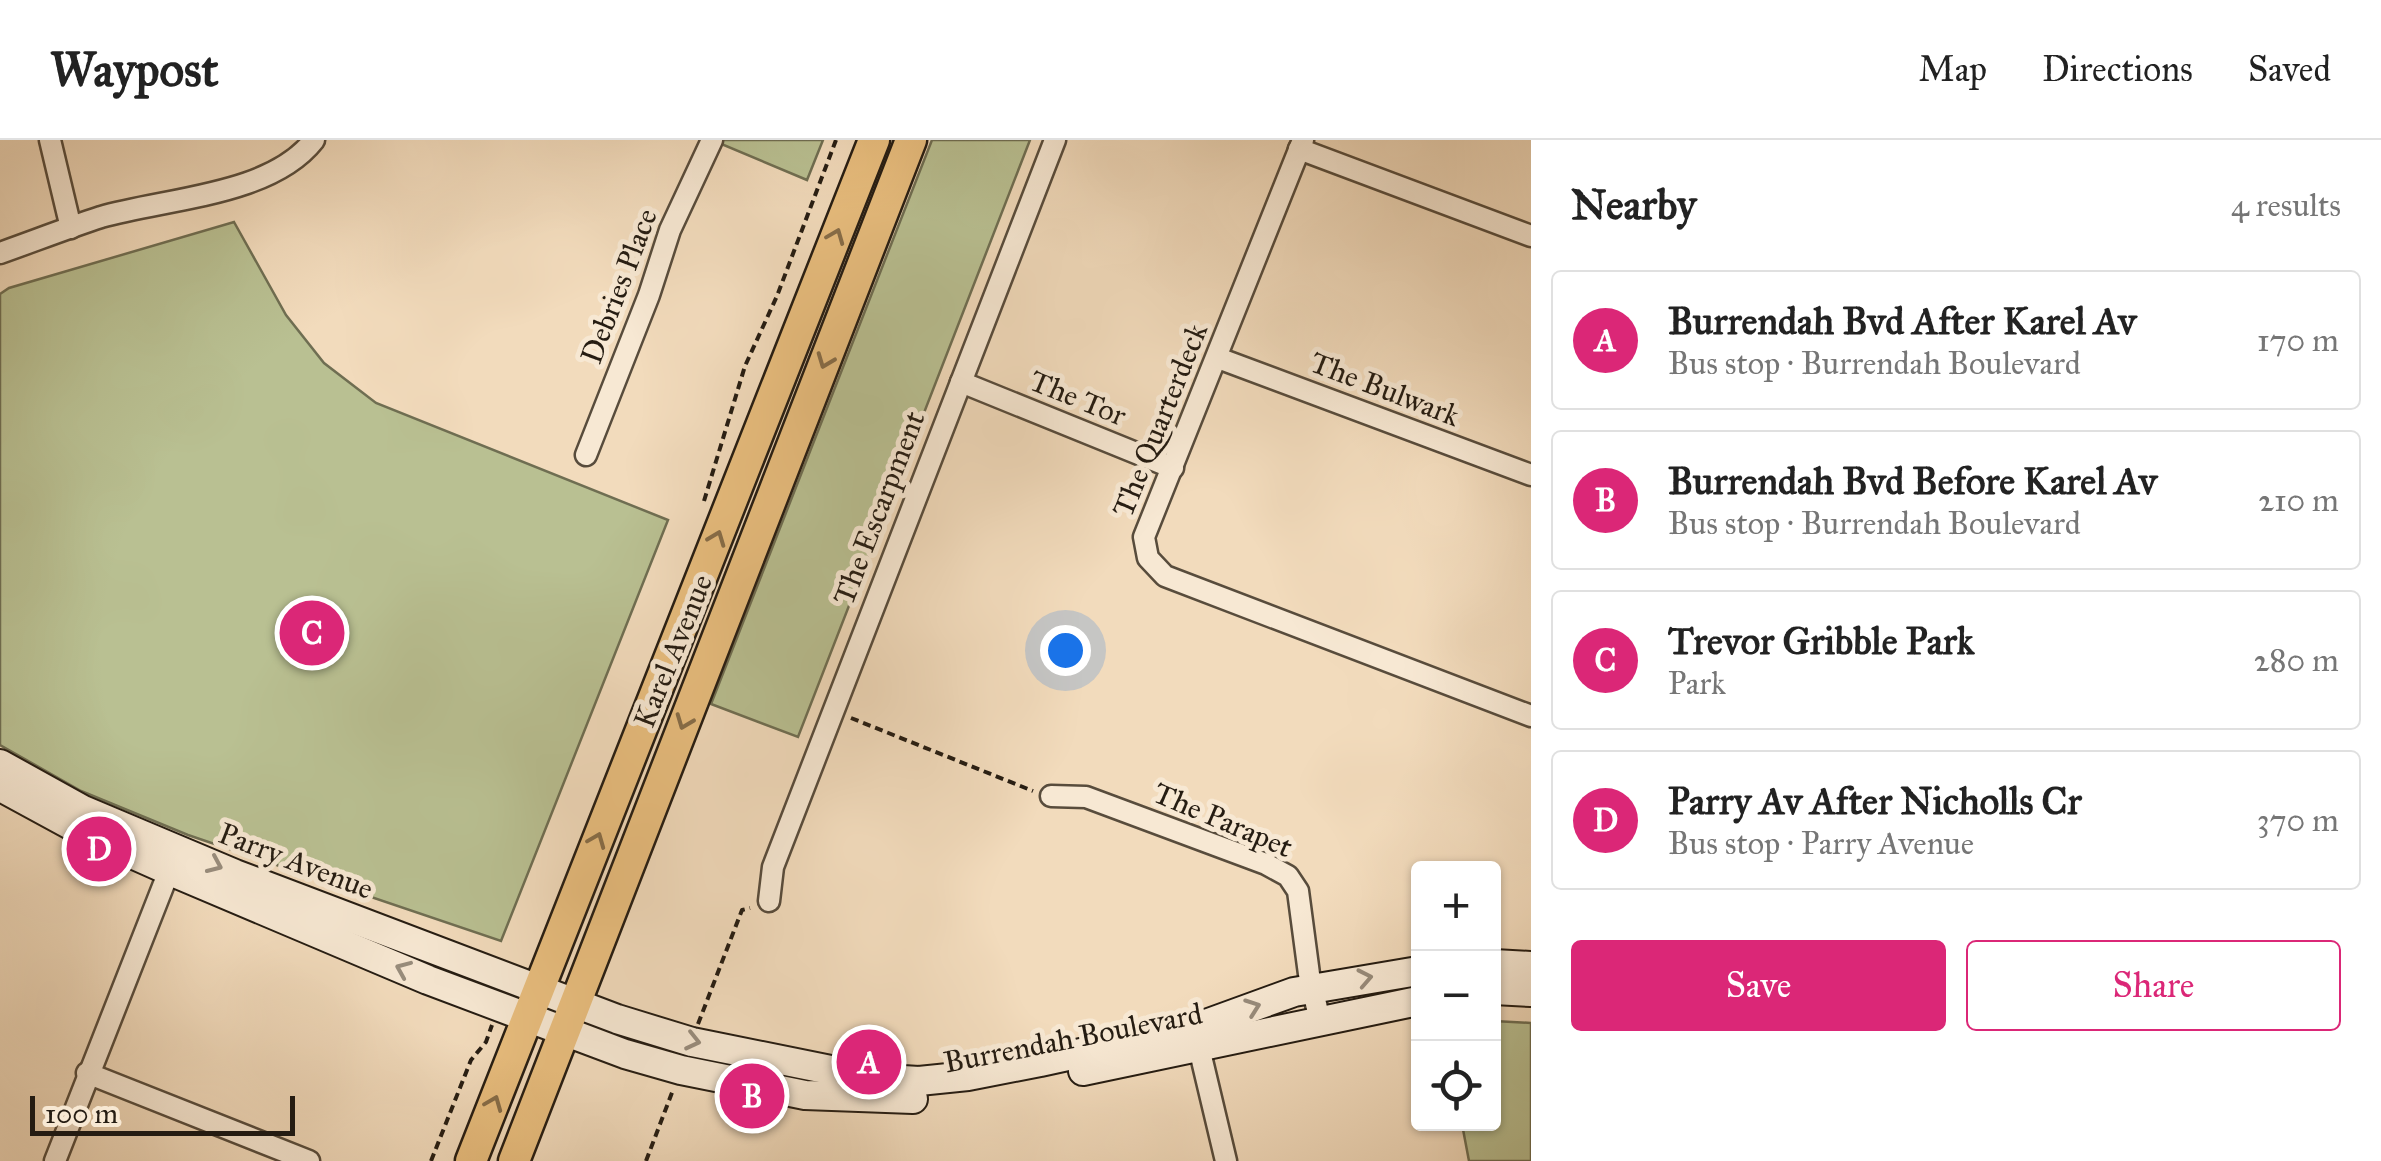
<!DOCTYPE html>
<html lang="en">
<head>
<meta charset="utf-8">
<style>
  body { margin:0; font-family:"IM FELL Great Primer",serif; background:#f6f6f6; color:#222 }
  .controls { position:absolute; right:30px; bottom:30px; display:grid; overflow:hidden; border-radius:10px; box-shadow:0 2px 8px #0004 }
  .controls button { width:90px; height:90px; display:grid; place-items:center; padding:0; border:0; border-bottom:2px solid #e0e0e0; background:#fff; color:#222; font:50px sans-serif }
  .scale { position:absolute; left:30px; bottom:25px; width:265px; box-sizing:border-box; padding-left:10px; border:5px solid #251c12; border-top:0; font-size:28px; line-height:35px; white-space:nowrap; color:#251c12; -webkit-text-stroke:8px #f7e8d3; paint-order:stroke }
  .you { position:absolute; left:1065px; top:510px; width:35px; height:35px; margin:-25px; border:8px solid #fff; border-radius:50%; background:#1a73e8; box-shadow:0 0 0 15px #1a73e833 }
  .badge { display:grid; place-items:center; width:65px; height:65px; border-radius:50%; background:#db2777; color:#fff; font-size:32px; font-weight:700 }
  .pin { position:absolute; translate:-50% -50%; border:5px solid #fff; box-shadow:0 2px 10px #0006 }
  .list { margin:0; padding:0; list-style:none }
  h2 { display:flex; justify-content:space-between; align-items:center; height:130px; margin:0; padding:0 40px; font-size:42px }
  h2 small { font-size:32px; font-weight:400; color:#767676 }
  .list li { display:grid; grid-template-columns:65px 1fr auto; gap:30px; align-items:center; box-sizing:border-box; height:140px; margin:0 20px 20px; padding:0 20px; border:2px solid #e0e0e0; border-radius:10px }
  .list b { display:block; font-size:38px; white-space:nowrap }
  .list p { margin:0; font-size:32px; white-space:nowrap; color:#767676 }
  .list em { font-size:32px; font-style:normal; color:#767676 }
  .actions { display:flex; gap:20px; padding:30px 40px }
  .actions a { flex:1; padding:22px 0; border:2px solid #db2777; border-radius:10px; text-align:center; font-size:35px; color:#db2777 }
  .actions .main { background:#db2777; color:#fff }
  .icon { flex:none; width:55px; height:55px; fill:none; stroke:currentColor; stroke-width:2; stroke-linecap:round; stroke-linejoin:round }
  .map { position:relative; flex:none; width:1531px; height:1021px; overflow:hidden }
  header { display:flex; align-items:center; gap:60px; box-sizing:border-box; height:140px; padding:0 50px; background:#fff; border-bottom:2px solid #e0e0e0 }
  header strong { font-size:48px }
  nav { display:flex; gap:55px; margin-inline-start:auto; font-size:35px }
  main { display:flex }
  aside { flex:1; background:#fff }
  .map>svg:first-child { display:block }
  .green { fill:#b9c092; stroke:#6f6e52; stroke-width:2.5 }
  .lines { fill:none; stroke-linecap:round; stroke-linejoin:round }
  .minor-casing { stroke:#584c3c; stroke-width:25 }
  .secondary-casing { stroke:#251c12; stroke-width:32 }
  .primary-casing { stroke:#251c12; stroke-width:35 }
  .path { stroke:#251c12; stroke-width:4; stroke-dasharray:8 5; stroke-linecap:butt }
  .minor { stroke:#f7e8d3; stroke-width:20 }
  .secondary { stroke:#f7e8d3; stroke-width:28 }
  .primary { stroke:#e9be7e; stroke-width:30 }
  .oneway { stroke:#876d48 }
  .oneway2 { stroke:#988c7c }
  .labels { text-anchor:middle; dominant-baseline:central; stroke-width:10; stroke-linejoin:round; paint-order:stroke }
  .street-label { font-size:30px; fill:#251c12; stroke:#f7e8d3 }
</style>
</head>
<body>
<header>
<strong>Waypost</strong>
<nav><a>Map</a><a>Directions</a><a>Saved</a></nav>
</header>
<main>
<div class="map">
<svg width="1531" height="1021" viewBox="0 0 1531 1021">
  <rect width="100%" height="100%" fill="#f2dbbc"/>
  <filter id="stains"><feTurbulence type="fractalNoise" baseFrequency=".002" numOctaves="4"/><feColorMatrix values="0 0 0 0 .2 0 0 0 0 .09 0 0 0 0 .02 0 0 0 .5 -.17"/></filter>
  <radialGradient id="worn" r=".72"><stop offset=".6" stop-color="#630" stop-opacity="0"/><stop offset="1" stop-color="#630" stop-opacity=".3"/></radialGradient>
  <g class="green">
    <polygon points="712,0 823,0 807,40"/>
    <polygon points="932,0 1030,0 798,597 711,564"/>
    <polygon points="234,82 286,175 324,223 376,263 668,380 501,801 188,695 81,651 0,605 0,154 9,148"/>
    <polygon points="1494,881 1531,883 1531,1021 1469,1021 1462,984 1494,984"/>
  </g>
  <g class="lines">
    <defs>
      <g id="minor">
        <polyline points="50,0 71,88"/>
        <polyline points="1303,0 1144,397 1148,418 1165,436 1531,576"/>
        <polyline points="1299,9 1531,96"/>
        <path d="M0,113C34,101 67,88 101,77C166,58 270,56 314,0"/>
        <polyline points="1218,218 1531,335"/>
        <polyline points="961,242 1173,328"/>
        <polyline points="586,315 649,155 670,90 712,0"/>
        <polyline points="1051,656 1086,657 1266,724 1288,736 1298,751 1309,834 1320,881"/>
        <polyline points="769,761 773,727 1055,0"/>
        <polyline points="1196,895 1226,1021"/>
        <polyline points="87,933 309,1021"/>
        <polyline points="55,1021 173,721"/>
      </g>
      <g id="secondary">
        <polyline points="0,624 83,670 235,734 617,879 692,902 870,938 919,941 968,936 1040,922 1195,888 1294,852 1418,831"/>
        <polyline points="1,647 89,695 170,731 428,840 625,914 681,930 805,955 913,959"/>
        <polyline points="1494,824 1531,826"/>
        <polyline points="1494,850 1531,852"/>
        <polyline points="1083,931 1418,861"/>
      </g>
      <g id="primary">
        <polyline points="471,1021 874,0"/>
        <polyline points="514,1021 911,0"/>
      </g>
    </defs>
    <use href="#minor" class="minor-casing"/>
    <use href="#secondary" class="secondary-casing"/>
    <use href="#primary" class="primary-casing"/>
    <g class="path">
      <polyline points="704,361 745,226 777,156 836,0"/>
      <polyline points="851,578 1033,651"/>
      <polyline points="698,884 742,770 750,768"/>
      <polyline points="431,1021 471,920 486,902 492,885"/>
      <polyline points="646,1021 673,950"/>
    </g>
    <use href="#minor" class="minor"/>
    <use href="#secondary" class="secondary"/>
    <use href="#primary" class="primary"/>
  </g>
  <defs><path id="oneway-chevron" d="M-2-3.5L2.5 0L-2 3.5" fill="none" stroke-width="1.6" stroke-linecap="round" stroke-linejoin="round" transform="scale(2.5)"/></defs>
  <g class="oneway">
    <use href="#oneway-chevron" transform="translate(836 96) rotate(-68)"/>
    <use href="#oneway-chevron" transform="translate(825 221) rotate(111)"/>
    <use href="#oneway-chevron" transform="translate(717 398) rotate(-69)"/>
    <use href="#oneway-chevron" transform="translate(684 582) rotate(111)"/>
    <use href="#oneway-chevron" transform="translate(597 700) rotate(-68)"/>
    <use href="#oneway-chevron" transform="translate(494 963) rotate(-68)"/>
  </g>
  <g class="oneway2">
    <use href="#oneway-chevron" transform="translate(215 725) rotate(24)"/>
    <use href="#oneway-chevron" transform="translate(403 829) rotate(-157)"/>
    <use href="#oneway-chevron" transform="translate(1365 838) rotate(-11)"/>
    <use href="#oneway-chevron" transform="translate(1253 867) rotate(-20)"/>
    <use href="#oneway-chevron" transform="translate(693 901) rotate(13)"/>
  </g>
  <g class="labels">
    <g class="street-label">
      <text transform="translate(619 146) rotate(-69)">Debries Place</text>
      <text transform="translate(1385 249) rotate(21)">The Bulwark</text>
      <text transform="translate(1078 258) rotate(22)">The Tor</text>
      <text transform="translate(1160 280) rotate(-68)">The Quarterdeck</text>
      <text transform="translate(879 368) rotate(-69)">The Escarpment</text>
      <text transform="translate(673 511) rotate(-68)">Karel Avenue</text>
      <text transform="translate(1223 680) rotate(23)">The Parapet</text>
      <text transform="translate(296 721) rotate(21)">Parry Avenue</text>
      <text transform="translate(1073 898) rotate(-11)">Burrendah Boulevard</text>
    </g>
  </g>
  <rect width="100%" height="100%" filter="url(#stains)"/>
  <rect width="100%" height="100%" fill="url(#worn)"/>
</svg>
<div class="controls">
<button>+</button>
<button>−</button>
<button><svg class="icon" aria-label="locate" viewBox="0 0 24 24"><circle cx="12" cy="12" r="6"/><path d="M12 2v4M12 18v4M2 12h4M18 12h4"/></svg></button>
</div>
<div class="scale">100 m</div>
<div class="you"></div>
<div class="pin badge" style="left:869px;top:922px">A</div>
<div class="pin badge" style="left:752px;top:956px">B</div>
<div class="pin badge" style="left:312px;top:493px">C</div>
<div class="pin badge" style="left:99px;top:709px">D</div>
</div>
<aside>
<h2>Nearby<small>4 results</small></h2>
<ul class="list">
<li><span class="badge">A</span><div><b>Burrendah Bvd After Karel Av</b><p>Bus stop · Burrendah Boulevard</p></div><em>170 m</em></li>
<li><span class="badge">B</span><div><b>Burrendah Bvd Before Karel Av</b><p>Bus stop · Burrendah Boulevard</p></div><em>210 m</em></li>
<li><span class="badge">C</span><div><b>Trevor Gribble Park</b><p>Park</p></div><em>280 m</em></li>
<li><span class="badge">D</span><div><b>Parry Av After Nicholls Cr</b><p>Bus stop · Parry Avenue</p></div><em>370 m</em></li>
</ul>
<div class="actions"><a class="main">Save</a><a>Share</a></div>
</aside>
</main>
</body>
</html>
